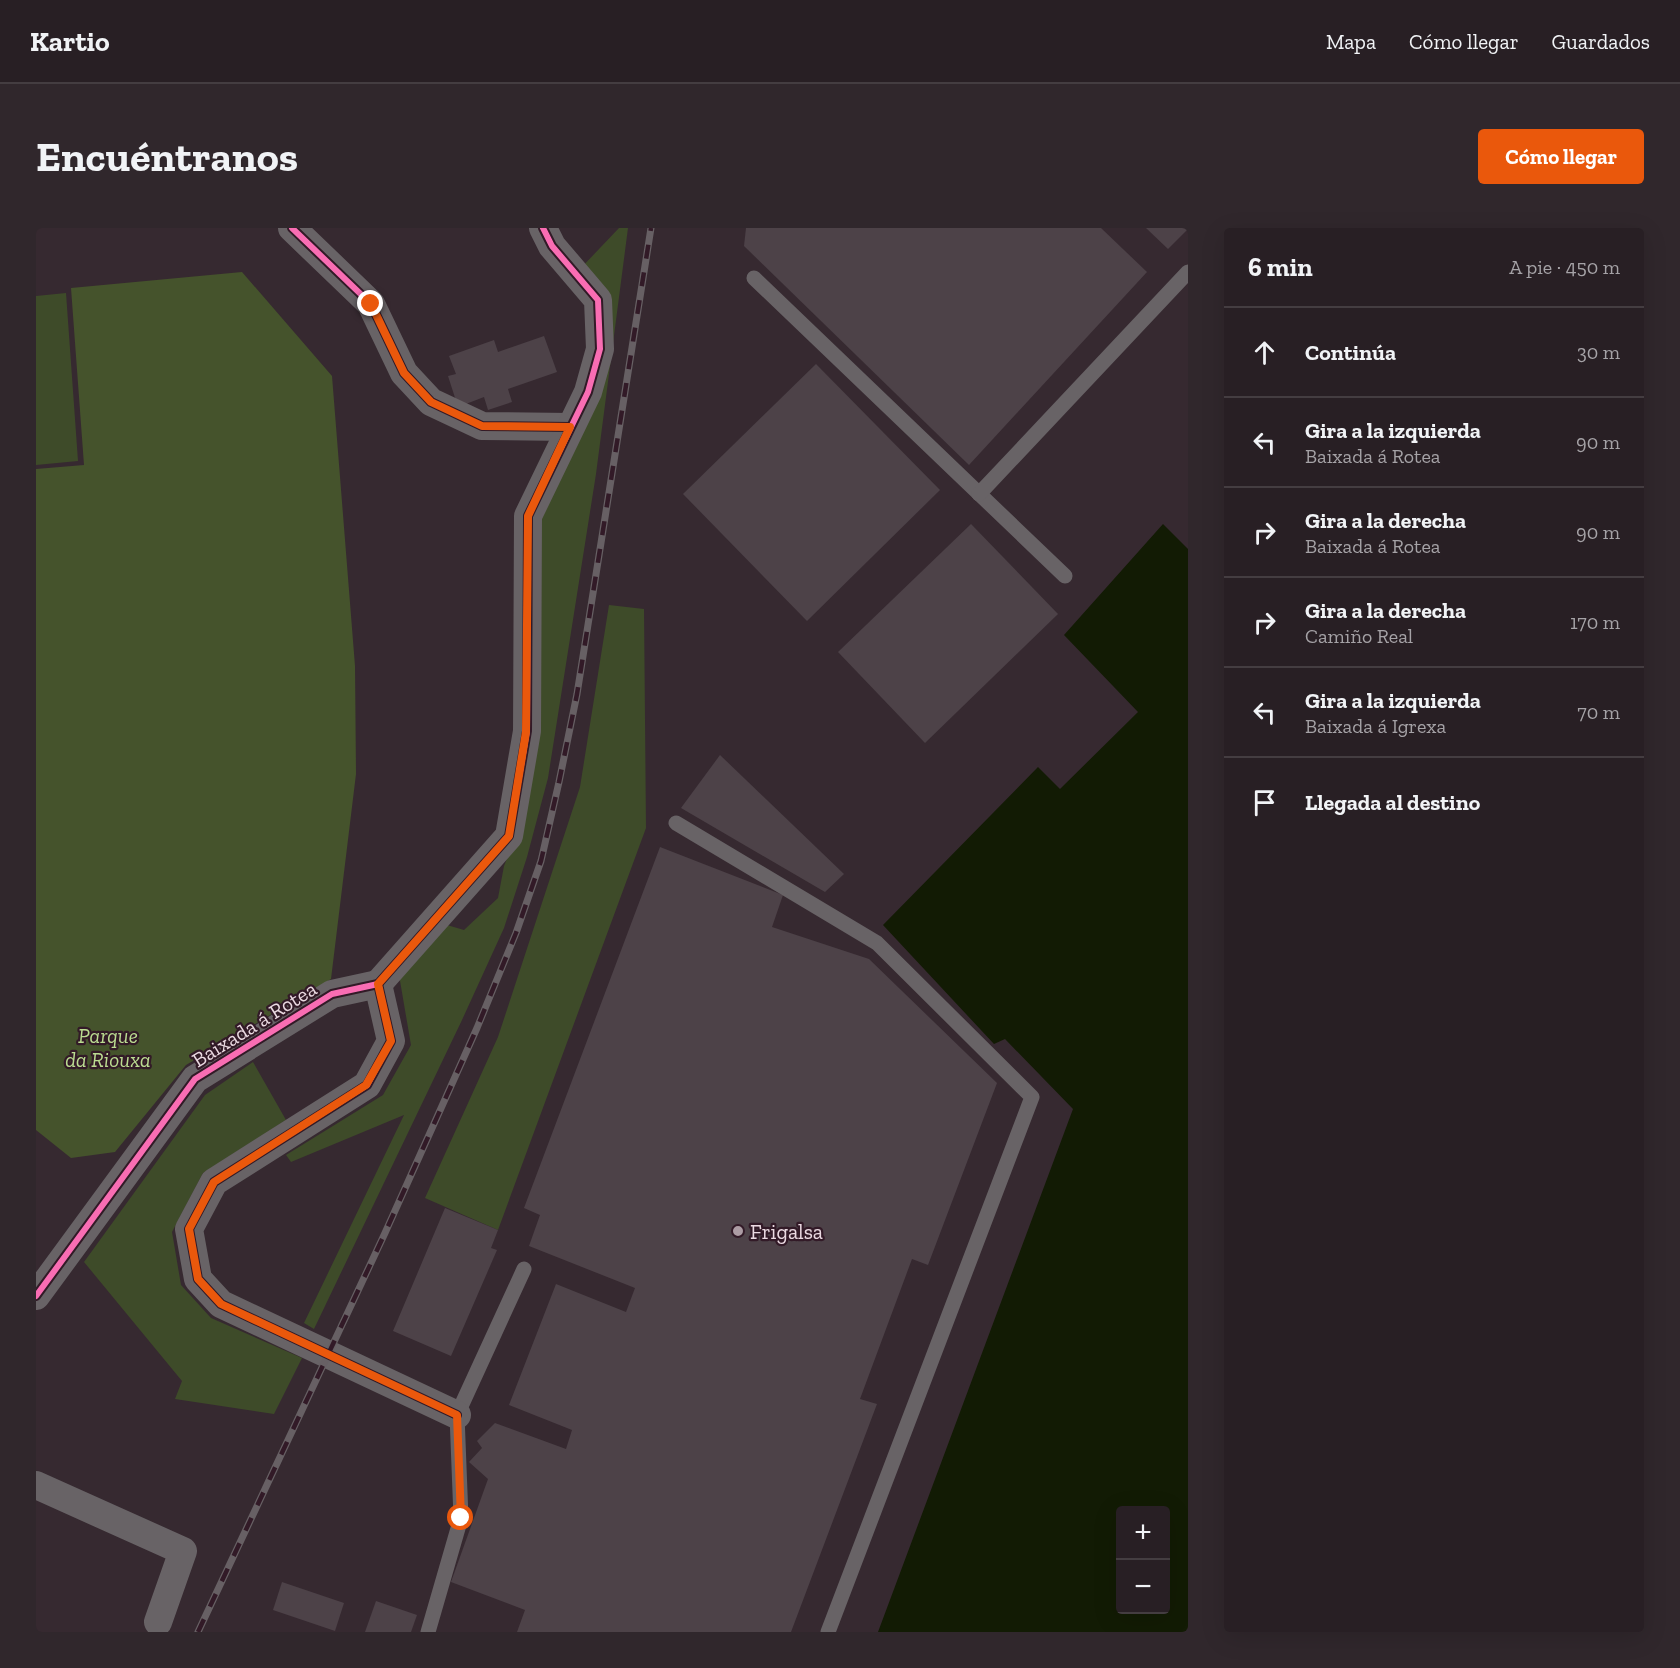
<!DOCTYPE html>
<html lang="es">
<head>
<meta charset="utf-8">
<style>
  body { margin:0; font-family:"Zilla Slab",serif; background:#30272c; color:#f1f3f6 }
  .controls { position:absolute; right:18px; bottom:18px; display:grid; overflow:hidden; border-radius:6px; box-shadow:0 6px 24px #0002 }
  .controls button { width:54px; height:54px; display:grid; place-items:center; padding:0; border:0; border-bottom:2px solid #443d41; background:#281f24; color:#f1f3f6; font:30px sans-serif }
  .stop { position:absolute; width:18px; height:18px; margin:-14px; border:4px solid #ea580c; border-radius:50%; background:#fff }
  .stop.end { background:#ea580c; border-color:#fff; box-shadow:0 2px 6px #0008 }
  .list { margin:0; padding:0; list-style:none }
  h2 { display:flex; justify-content:space-between; align-items:center; height:78px; margin:0; padding:0 24px; font-size:26px }
  h2 small { font-size:20px; font-weight:400; color:#a5a2a6 }
  .list li { display:grid; grid-template-columns:39px 1fr auto; gap:18px; align-items:center; box-sizing:border-box; height:90px; padding:0 24px; border-top:2px solid #443d41 }
  .list b { display:block; font-size:22px; white-space:nowrap }
  .list p { margin:0; font-size:20px; white-space:nowrap; color:#a5a2a6 }
  .list em { font-size:20px; font-style:normal; color:#a5a2a6 }
  .icon { flex:none; width:33px; height:33px; fill:none; stroke:currentColor; stroke-width:2; stroke-linecap:round; stroke-linejoin:round }
  .map { position:relative; flex:none; width:1152px; height:1404px; overflow:hidden; border-radius:6px }
  header { display:flex; align-items:center; gap:36px; box-sizing:border-box; height:84px; padding:0 30px; background:#281f24; border-bottom:2px solid #443d41 }
  header strong { font-size:28px }
  nav { display:flex; gap:33px; margin-inline-start:auto; font-size:21px }
  .intro { display:flex; align-items:center; justify-content:space-between; box-sizing:border-box; height:144px; padding:0 36px }
  h1 { margin:0; font-size:42px }
  .button { padding:15px 27px; border-radius:6px; background:#ea580c; color:#fff; font-size:21px; font-weight:700 }
  main { display:flex; gap:36px; padding:0 36px }
  aside { flex:1; background:#281f24; border-radius:6px; box-shadow:0 6px 24px #0002 }
  .map>svg:first-child { display:block }
  .green { fill:#3e4b29 }
  .forest { fill:#45532c }
  .water { fill:#121b04; fill-rule:evenodd }
  .building { fill:#4d4248 }
  .lines { fill:none; stroke-linecap:round; stroke-linejoin:round }
  .service { stroke:#686366; stroke-width:15 }
  .minor { stroke:#686366; stroke-width:28 }
  .rail-casing { stroke:#676064; stroke-width:7 }
  .rail { stroke:#321a27; stroke-width:4.5; stroke-dasharray:14; stroke-linecap:butt }
  .cycleway-casing { stroke:#321a27; stroke-width:10 }
  .cycleway { stroke:#f96db3; stroke-width:6 }
  .route { stroke:#ea580c; stroke-width:8 }
  .poi-dot { fill:#ac9ca4; stroke:#321a27; stroke-width:2 }
  .labels { text-anchor:middle; dominant-baseline:central; stroke-width:4.5; stroke-linejoin:round; paint-order:stroke }
  .street-label { font-size:21px; fill:#ebdae2; stroke:#321a27 }
  .park-label { font-size:21px; font-style:italic; fill:#bbdc91; stroke:#321a27 }
  .poi-label { font-size:21px; fill:#ebdae2; stroke:#321a27; text-anchor:start }
</style>
</head>
<body>
<header>
<strong>Kartio</strong>
<nav><a>Mapa</a><a>Cómo llegar</a><a>Guardados</a></nav>
</header>
<div class="intro"><h1>Encuéntranos</h1><a class="button">Cómo llegar</a></div>
<main>
<div class="map">
<svg width="1152" height="1404" viewBox="0 0 1152 1404">
  <rect width="100%" height="100%" fill="#362930"/>
  <g class="green">
    <polygon points="583,0 592,0 560,246 512,550 491,629 468,700 426,792 278,1101 268,1095 368,887 255,934 250,927 347,867 375,817 363,747 404,695 428,702 462,670 468,638 478,613 501,289 570,124 544,41"/>
    <polygon points="30,65 42,233 0,237 0,68"/>
    <polygon points="573,377 608,381 610,600 462,1002 389,970 462,809 544,559"/>
    <polygon points="217,834 250,892 167,945 136,1004 145,1057 175,1090 266,1130 238,1186 139,1171 146,1153 48,1034 169,867"/>
  </g>
  <polygon class="forest" points="206,44 296,148 319,438 320,546 295,751 150,837 79,924 35,930 0,902 0,241 48,237 35,60"/>
  <path class="water" d="M1127,296L1152,321V1404H842L1037,881L969,811L958,816L847,697L1002,539L1024,561L1102,484L1028,407ZM1084,1282H1130V1382H1084Z"/>
  <g class="building">
    <polygon points="710,0 1065,0 1111,44 933,237 708,18"/>
    <polygon points="1110,0 1152,0 1152,1 1132,21"/>
    <polygon points="508,108 521,144 472,161 476,174 452,182 448,169 422,179 412,148 420,146 413,128 458,112 462,124"/>
    <polygon points="780,136 904,262 771,393 647,266"/>
    <polygon points="935,296 1022,386 889,515 802,424"/>
    <polygon points="684,527 808,646 789,664 645,580"/>
    <polygon points="624,619 747,667 736,699 833,731 961,855 892,1037 876,1031 824,1171 841,1176 755,1404 481,1404 489,1382 415,1354 452,1251 433,1234 446,1220 441,1213 459,1195 530,1221 536,1202 473,1177 520,1056 590,1084 599,1060 493,1018 504,987 488,980"/>
    <polygon points="409,980 462,1002 455,1020 461,1022 415,1128 357,1103"/>
    <polygon points="246,1354 308,1375 299,1403 237,1382"/>
    <polygon points="340,1373 381,1387 375,1404 329,1404"/>
  </g>
  <g class="lines">
    <g class="service">
      <polyline points="718,50 1029,348"/>
      <polyline points="943,266 1152,44"/>
      <polyline points="640,595 841,715 996,869 792,1404"/>
      <polyline points="392,1404 425,1290 421,1187 488,1041"/>
    </g>
    <g class="minor">
      <polyline points="256,0 335,76 368,145 395,174 446,198 534,199"/>
      <polyline points="342,756 473,608 491,503 492,288 552,164 564,121 562,72 516,18 507,0"/>
      <polyline points="0,1068 159,851 296,766 342,756 355,813 331,857 178,954 153,1001 162,1051 185,1076 421,1187"/>
      <polyline points="0,1257 147,1323 122,1394"/>
    </g>
    <defs>
      <polyline id="rail" points="162,1404 349,1005 441,800 480,705 505,633 523,554 541,466 615,0"/>
    </defs>
    <use href="#rail" class="rail-casing"/>
    <use href="#rail" class="rail"/>
    <defs>
      <g id="cycleway">
        <polyline points="256,0 335,76 368,145 395,174 446,198 534,199"/>
        <polyline points="342,756 473,608 491,503 492,288 552,164 564,121 562,72 516,18 507,0"/>
        <polyline points="0,1068 159,851 296,766 342,756 355,813 331,857 178,954 153,1001 162,1051 185,1076 421,1187"/>
      </g>
    </defs>
    <use href="#cycleway" class="cycleway-casing"/>
    <use href="#cycleway" class="cycleway"/>
  </g>
  <g class="lines">
    <polyline class="route" points="335,76 368,145 395,174 446,198 534,199 492,288 490,504 473,608 342,756 355,813 330,857 178,954 153,1001 162,1051 185,1076 421,1187 425,1290"/>
  </g>
  <circle class="poi-dot" cx="702" cy="1003" r="6"/>
  <g class="labels">
    <g class="street-label">
      <text transform="translate(218 796) rotate(-32)">Baixada á Rotea</text>
    </g>
    <g class="park-label">
      <text x="72" y="807">Parque<tspan x="72" dy="24">da Riouxa</tspan></text>
    </g>
    <g class="poi-label">
      <text x="714" y="1003">Frigalsa</text>
    </g>
  </g>
</svg>
<div class="controls">
<button>+</button>
<button>−</button>
</div>
<div class="stop" style="left:425px;top:1290px"></div>
<div class="stop end" style="left:335px;top:76px"></div>
</div>
<aside>
<h2>6 min<small>A pie · 450 m</small></h2>
<ul class="list">
<li><svg class="icon" aria-label="ahead" viewBox="0 0 24 24"><path d="M12 20V5M6 11l6-6 6 6"/></svg><div><b>Continúa</b></div><em>30 m</em></li>
<li><svg class="icon" aria-label="left" viewBox="0 0 24 24"><path d="M17 20v-9H6M10 6l-5 5 5 5"/></svg><div><b>Gira a la izquierda</b><p>Baixada á Rotea</p></div><em>90 m</em></li>
<li><svg class="icon" aria-label="right" viewBox="0 0 24 24"><path d="M7 20v-9h11M14 6l5 5-5 5"/></svg><div><b>Gira a la derecha</b><p>Baixada á Rotea</p></div><em>90 m</em></li>
<li><svg class="icon" aria-label="right" viewBox="0 0 24 24"><path d="M7 20v-9h11M14 6l5 5-5 5"/></svg><div><b>Gira a la derecha</b><p>Camiño Real</p></div><em>170 m</em></li>
<li><svg class="icon" aria-label="left" viewBox="0 0 24 24"><path d="M17 20v-9H6M10 6l-5 5 5 5"/></svg><div><b>Gira a la izquierda</b><p>Baixada á Igrexa</p></div><em>70 m</em></li>
<li><svg class="icon" aria-label="arrive" viewBox="0 0 24 24"><path d="M6 21V4h12l-3 4 3 4H6"/></svg><div><b>Llegada al destino</b></div></li>
</ul>
</aside>
</main>
</body>
</html>
